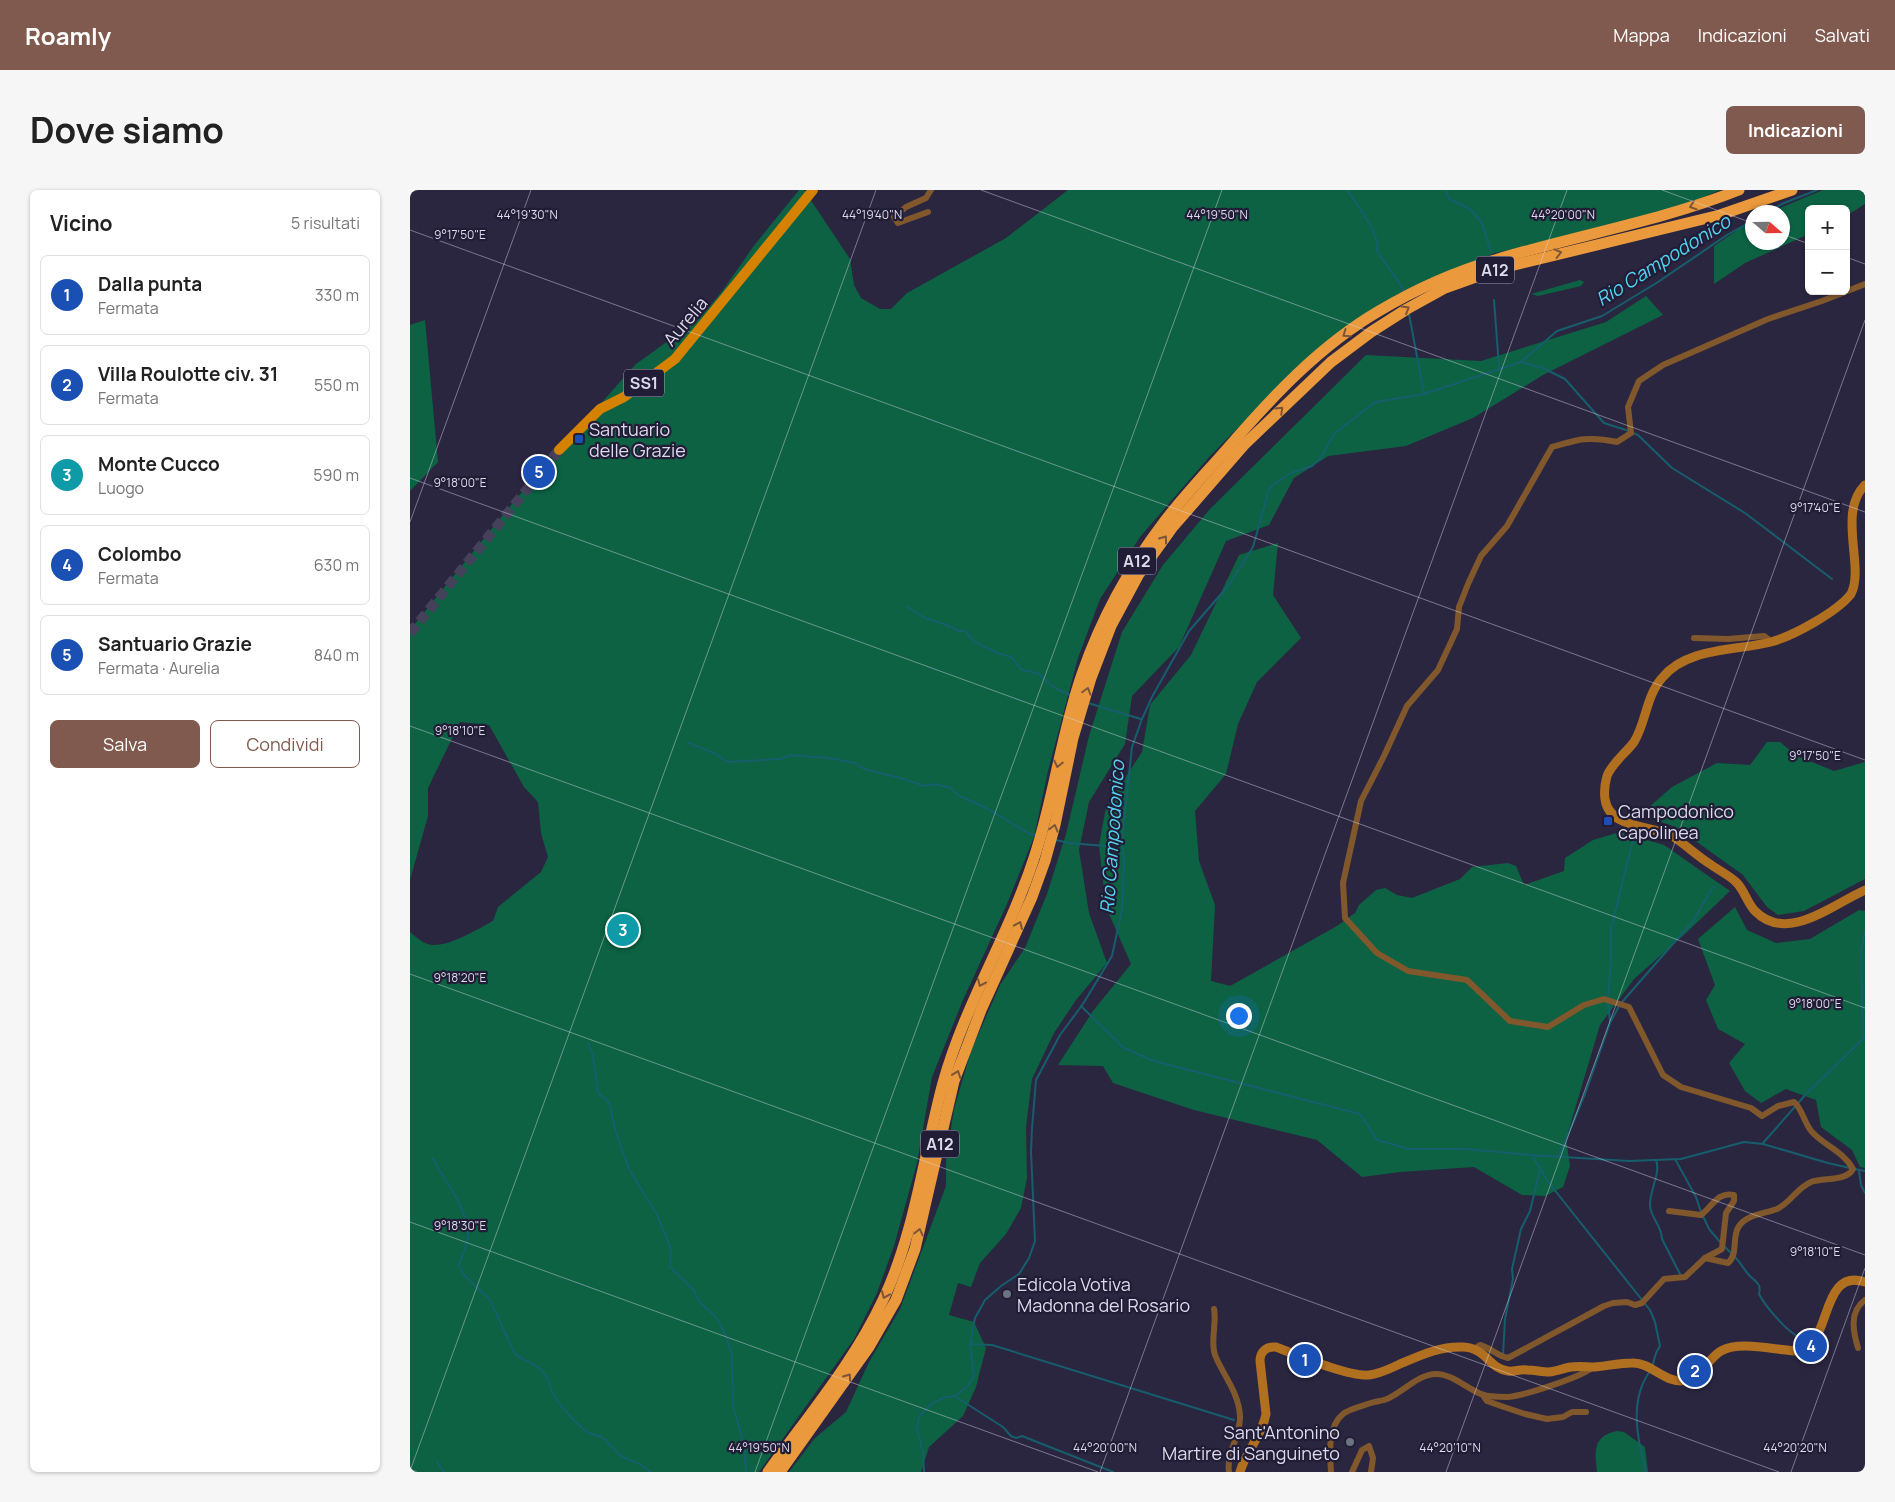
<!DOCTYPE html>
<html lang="it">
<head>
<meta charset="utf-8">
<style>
  body { margin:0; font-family:Manrope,sans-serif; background:#f6f6f6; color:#222 }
  .controls { position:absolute; right:15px; top:15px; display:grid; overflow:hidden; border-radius:8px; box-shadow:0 1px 4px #0004 }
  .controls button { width:45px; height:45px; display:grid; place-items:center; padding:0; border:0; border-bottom:1px solid #e0e0e0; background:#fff; color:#222; font:25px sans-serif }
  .compass { position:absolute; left:1335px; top:15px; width:45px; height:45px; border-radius:50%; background:#fff; box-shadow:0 1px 4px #0004; rotate:110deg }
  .you { position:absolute; left:828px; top:825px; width:18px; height:18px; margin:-12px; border:4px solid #fff; border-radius:50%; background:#1a73e8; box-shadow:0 0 0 8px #1a73e833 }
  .badge { display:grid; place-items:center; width:32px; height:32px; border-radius:50%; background:#805a4f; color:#fff; font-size:16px; font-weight:700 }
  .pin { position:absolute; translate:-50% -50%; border:2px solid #fff; box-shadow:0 1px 5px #0006 }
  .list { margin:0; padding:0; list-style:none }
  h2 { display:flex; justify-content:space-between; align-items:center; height:65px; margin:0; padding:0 20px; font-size:21px }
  h2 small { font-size:16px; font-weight:400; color:#767676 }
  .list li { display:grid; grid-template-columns:32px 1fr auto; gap:15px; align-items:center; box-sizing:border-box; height:80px; margin:0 10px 10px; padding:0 10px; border:1px solid #e0e0e0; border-radius:8px }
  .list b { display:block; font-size:19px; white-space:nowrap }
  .list p { margin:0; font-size:16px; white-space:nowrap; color:#767676 }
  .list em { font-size:16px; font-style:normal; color:#767676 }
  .actions { display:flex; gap:10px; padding:15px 20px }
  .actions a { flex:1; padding:11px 0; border:1px solid #805a4f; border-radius:8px; text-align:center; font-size:18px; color:#805a4f }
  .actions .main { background:#805a4f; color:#fff }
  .map { position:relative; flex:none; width:1455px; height:1282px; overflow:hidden; border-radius:8px }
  header { display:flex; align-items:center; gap:30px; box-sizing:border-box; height:70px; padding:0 25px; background:#805a4f; color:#fff }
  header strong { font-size:24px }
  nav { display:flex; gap:28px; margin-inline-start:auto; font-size:18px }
  .intro { display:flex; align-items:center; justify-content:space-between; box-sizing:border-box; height:120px; padding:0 30px }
  h1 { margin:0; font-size:35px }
  .button { padding:12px 22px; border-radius:8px; background:#805a4f; color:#fff; font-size:18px; font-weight:700 }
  main { display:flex; gap:30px; padding:0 30px }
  aside { flex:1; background:#fff; border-radius:8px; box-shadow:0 1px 4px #0004 }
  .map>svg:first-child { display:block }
  .green { fill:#0c6243 }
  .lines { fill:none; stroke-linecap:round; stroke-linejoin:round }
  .stream { stroke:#165e6c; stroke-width:2 }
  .primary-tunnel { stroke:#46415a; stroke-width:10; stroke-dasharray:10 5; stroke-linecap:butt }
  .street { stroke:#81582c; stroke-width:6 }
  .secondary { stroke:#b17020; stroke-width:9 }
  .primary { stroke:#d58200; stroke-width:10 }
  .highway { stroke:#ea9a3c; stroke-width:11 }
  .oneway { stroke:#7c5539 }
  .ticks { fill:none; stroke:#dcdaeb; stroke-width:1; stroke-opacity:0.45 }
  .transit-dot { fill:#1a4fb4; stroke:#221d36; stroke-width:2 }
  .worship-dot { fill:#6b7280; stroke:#221d36; stroke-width:2 }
  .labels { text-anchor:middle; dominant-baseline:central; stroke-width:4.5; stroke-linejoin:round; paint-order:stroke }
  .shield { fill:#221d36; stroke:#a4a1b5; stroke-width:1 }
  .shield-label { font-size:16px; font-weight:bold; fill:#dcdaeb }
  .street-label { font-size:18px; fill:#dcdaeb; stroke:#221d36 }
  .poi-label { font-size:18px; fill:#dcdaeb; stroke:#221d36; text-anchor:start }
  .water-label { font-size:19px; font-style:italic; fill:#52d4f0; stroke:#221d36 }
  .ticks-label { font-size:12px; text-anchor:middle; fill:#dcdaeb; stroke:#221d36; stroke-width:4.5; stroke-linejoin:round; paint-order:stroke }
</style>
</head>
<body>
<header>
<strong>Roamly</strong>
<nav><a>Mappa</a><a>Indicazioni</a><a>Salvati</a></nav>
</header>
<div class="intro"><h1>Dove siamo</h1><a class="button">Indicazioni</a></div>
<main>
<aside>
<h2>Vicino<small>5 risultati</small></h2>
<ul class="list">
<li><span class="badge" style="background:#1a4fb4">1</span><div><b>Dalla punta</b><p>Fermata</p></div><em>330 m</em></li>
<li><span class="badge" style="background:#1a4fb4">2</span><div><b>Villa Roulotte civ. 31</b><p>Fermata</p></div><em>550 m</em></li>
<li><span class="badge" style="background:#0f9aa8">3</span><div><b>Monte Cucco</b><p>Luogo</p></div><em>590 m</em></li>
<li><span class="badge" style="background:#1a4fb4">4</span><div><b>Colombo</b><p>Fermata</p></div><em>630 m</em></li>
<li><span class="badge" style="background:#1a4fb4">5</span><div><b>Santuario Grazie</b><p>Fermata · Aurelia</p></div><em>840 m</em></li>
</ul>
<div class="actions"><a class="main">Salva</a><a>Condividi</a></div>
</aside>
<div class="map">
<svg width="1455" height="1282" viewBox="0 0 1455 1282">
  <rect width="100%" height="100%" fill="#2b2640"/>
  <g class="green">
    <path d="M389,0H394L440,69L444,95L451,108L470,119H481L497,103L596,48L658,0H1310L1287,10L1203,36L1085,63L986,105L897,168L800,266L730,347L690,409L668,468L638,581L624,647L597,714L553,810L522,887L507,973L484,1056L467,1103L444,1149L349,1282H0V742C7,748 14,755 24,755C42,755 68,739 83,731L88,717L131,682L138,667L131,643L128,612L114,597L79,535L50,532L18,598V626L0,690V440L105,310L226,174L290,128L313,100L343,57Z"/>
    <polygon points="1413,0 1455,0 1455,14 1436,26 1436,19 1399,19 1399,44 1335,73 1304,94 1304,56 1342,30 1342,52 1372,52 1372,22 1360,22"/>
    <polygon points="1170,90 1174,92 1171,96 1128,106 1121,104"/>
    <polygon points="1236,106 1253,125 1133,185 1063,228 996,256 918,266 884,288 859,335 816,351 769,457 722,506 715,554 679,612 669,660 679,723 697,773 666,810 644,843 622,889 616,937 617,988 611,1018 596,1044 570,1073 561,1097 548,1093 539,1125 564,1132 576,1158 566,1197 553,1226 519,1257 511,1282 379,1282 405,1248 436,1222 459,1172 490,1119 536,996 536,971 544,919 561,861 590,795 615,758 637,704 656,644 679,546 712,442 753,375 800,319 956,165 1071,171 1196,132"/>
    <polygon points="15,130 28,272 0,301 0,135"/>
    <polygon points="868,353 863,405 891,448 847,492 828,534 816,584 785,621 789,671 805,715 801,791 820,796 927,736 945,723 949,715 966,700 975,698 987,705 1002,708 1050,689 1062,677 1098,673 1106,676 1114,695 1154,681 1155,668 1183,650 1210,642 1254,655 1320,701 1276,743 1224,789 1190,835 1156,949 1160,976 1153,997 1135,1006 1112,1005 1064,977 990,982 952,987 907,950 784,920 703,893 693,876 648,875 683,821 721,774 696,717 689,655 696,617 732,562 740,515 781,465 829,365"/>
    <polygon points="1357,552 1370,552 1387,566 1424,581 1455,572 1455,689 1394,721 1368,725 1357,717 1333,685 1266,637 1230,625 1262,597 1307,573 1340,575"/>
    <polygon points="1325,717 1337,740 1366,753 1400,749 1449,720 1455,721 1455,978 1450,977 1442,960 1411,937 1406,910 1376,899 1351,913 1335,901 1319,873 1335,854 1308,839 1296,810 1305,795 1288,749"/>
    <path d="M1207,1241L1214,1242L1235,1257L1238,1282H1187C1185,1262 1182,1246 1207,1241Z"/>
  </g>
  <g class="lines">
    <g class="stream">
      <path d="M937,0C946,14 971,44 967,61L995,102"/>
      <polyline points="1036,0 1039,9 1060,19 1072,33 1081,61"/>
      <polyline points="1357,22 1374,13 1407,0"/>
      <polyline points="1084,110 1089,177"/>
      <polyline points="999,124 1014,204"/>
      <polyline points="1111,172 1133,178 1155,189 1194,233 1219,241"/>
      <polyline points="1223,243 1228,245 1262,278 1335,323 1422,389"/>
      <polyline points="497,417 515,428 534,434 549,441 555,441 565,452 587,463 601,467 612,480 628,483 643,497 660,505"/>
      <polyline points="678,513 731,529"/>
      <polyline points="279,553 306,564 318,572 371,569 379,565 419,568 445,573 454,579 494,589 514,596 523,594 541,598 548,605 576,618 620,644 627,645"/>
      <polyline points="646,650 659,653 696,656 712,650"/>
      <polyline points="1198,807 1201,771 1201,739 1223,650"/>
      <polyline points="1198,812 1200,832"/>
      <polyline points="1212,812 1283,731 1303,697"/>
      <polyline points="671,816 714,858 744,871 950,924 967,950 999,959 1056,959 1121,965 1219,971 1271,969 1334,952 1353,954 1418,973 1440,978"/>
      <polyline points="1453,849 1451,762 1455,741"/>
      <polyline points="178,853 183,866 188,903 199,912 206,943 220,981 246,1023 257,1048 261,1062 260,1077 283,1099 289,1111 307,1128 317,1149 322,1166 323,1216 334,1255 336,1282"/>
      <polyline points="1353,953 1397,903 1455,847"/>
      <polyline points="1122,965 1139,993 1240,1120 1245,1132 1250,1156 1246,1163 1242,1177"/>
      <polyline points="1149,966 1175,904 1200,833 1209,816"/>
      <path d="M23,969C34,989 59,1022 58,1044C58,1054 52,1065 49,1075L54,1085L80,1110L105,1164C113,1171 124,1172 131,1180C140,1188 139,1198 145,1207C150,1216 170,1238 179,1243C183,1245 187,1245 190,1246C198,1250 203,1260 210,1265C219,1272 232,1272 240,1282"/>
      <polyline points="1265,969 1286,1007 1291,1022"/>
      <path d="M1246,970C1251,984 1239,1001 1240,1016C1241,1028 1252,1036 1252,1049L1271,1086"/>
      <polyline points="1445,979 1455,981"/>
      <polyline points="1449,981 1451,995 1455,1003"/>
      <polyline points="1293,1026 1299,1039 1311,1053"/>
      <polyline points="1314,1056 1322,1064"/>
      <path d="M1325,1067C1330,1072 1333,1078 1338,1084C1344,1091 1352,1093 1349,1104C1355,1116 1375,1139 1387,1146"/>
      <polyline points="560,1154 582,1155 824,1230"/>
      <polyline points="1093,1165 1095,1129 1103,1089 1102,1079 1111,1039 1120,1021 1130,980"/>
      <polyline points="546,1207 593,1237 601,1246 606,1248 612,1246 703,1282"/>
      <polyline points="27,1272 34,1282"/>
      <polyline points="514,1282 513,1262 507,1239 509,1227 521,1214 535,1207 545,1206 557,1197 564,1186 560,1154 565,1128 575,1110 591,1096 609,1084 619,1068 625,1051 621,962 622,938 626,890 650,845 673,814 702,766 712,719 714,673 712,650 722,557 732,529 742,507 779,441 819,395 843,357 859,299 867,292 881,283 902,276 912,266 924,244 965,212 1014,204 1111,172 1147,141 1192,126 1248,92 1317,45 1342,31"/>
      <path d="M1236,1282C1227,1249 1219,1210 1240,1181"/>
    </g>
    <polyline class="primary-tunnel" points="0,443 149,260"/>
    <g class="street">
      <polyline points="518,22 488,33 484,27 496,17 516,8 521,0"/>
      <polyline points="1284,448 1318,449 1354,446 1362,452"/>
      <path d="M1259,1021L1291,1025C1302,1017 1308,1001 1324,1005V1011L1316,1023L1312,1059L1295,1068"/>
      <path d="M804,1119C807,1133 800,1151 805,1165C813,1185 829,1203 830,1226C831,1245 816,1263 819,1282"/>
      <path d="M1448,1158C1443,1141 1439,1122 1455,1110"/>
      <path d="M1064,1159L1070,1155C1081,1158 1087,1166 1098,1168L1194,1116L1203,1113L1217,1112L1225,1115L1232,1113L1254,1089L1275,1087L1295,1068L1318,1073C1329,1063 1321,1048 1329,1036C1337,1024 1355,1024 1367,1019C1380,1013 1387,998 1401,992C1414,987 1436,992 1443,979C1434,962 1415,956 1402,942C1394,933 1393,920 1384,912L1368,916L1352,926L1341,918L1271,897L1253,885L1219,817L1194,809L1174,815L1138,837L1100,831L1057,790L998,781L967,763L935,728L933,693L951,611L974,566L997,516L1028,480L1047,439L1049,417L1058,394L1071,366L1097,336L1142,257C1169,249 1179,246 1207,252L1221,243L1218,217L1229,191L1253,175L1358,129L1412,111L1455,94"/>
      <polyline points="1073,1205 1077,1211 1091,1216 1115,1224 1137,1229 1153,1227 1162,1222 1176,1222"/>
      <path d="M921,1282C920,1264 917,1237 933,1224C939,1219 952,1216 961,1213C967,1211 974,1211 979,1208C994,1201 1009,1184 1026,1184C1042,1184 1056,1198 1071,1204C1078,1207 1090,1207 1097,1207C1113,1206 1172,1187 1183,1177"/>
      <polyline points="942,1282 952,1260 959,1256 963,1268 961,1282"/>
    </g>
    <g class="secondary">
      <path d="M1455,295C1427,323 1455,377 1441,404C1427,422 1383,446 1361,452C1326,461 1277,457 1252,488C1236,506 1236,533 1224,552C1216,563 1202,573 1197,586C1195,593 1194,602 1195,609C1199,639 1241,635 1262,646C1275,654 1287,666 1300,674C1308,680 1319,685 1326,692C1334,699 1337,713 1345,721C1377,754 1423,714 1455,700"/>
      <path d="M830,1282C836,1261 852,1246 856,1224L850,1171C850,1162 856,1156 866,1157C887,1165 939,1187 959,1185C969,1184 979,1179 988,1175C1009,1166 1029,1156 1053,1157C1077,1158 1079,1179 1098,1181C1104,1182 1110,1179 1117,1180C1124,1180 1132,1182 1139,1182C1147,1181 1154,1178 1161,1177C1169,1176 1177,1177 1184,1177C1197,1176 1209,1173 1222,1173C1242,1172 1256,1196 1278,1190C1293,1186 1298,1168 1311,1161C1331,1150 1367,1161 1390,1161C1396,1157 1401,1154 1405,1149C1419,1128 1419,1080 1455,1092"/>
    </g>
    <polyline class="primary" points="149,260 190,219 214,207 265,169 403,0"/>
    <g class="highway">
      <path d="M358,1282C398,1226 444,1172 473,1110C505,1043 514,963 533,893C555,814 599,745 624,668C644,608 651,544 672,484C691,429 719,378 754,332C773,307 795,284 816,260C861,208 909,156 969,121C1006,99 1047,81 1088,69C1168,45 1251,31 1329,0"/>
      <polyline points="370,1282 459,1157 486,1110 505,1059 544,891 571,820 622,707 635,671 645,635 663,548 681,488 701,436 729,384 762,338 835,254 921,172 961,142 997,119 1035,98 1088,79 1310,25 1382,0"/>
    </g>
  </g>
  <defs><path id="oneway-chevron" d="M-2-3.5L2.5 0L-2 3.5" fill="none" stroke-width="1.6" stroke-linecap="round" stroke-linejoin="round" transform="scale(1.25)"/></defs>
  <g class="oneway">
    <use href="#oneway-chevron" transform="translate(1283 16) rotate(161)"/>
    <use href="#oneway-chevron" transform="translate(1148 63) rotate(-14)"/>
    <use href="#oneway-chevron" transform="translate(996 119) rotate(-31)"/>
    <use href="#oneway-chevron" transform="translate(936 144) rotate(145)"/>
    <use href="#oneway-chevron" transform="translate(870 220) rotate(-44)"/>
    <use href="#oneway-chevron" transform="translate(754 349) rotate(-54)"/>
    <use href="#oneway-chevron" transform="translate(677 501) rotate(-74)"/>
    <use href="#oneway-chevron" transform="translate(648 574) rotate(103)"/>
    <use href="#oneway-chevron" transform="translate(644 638) rotate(-75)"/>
    <use href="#oneway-chevron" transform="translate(609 735) rotate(-66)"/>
    <use href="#oneway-chevron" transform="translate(571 793) rotate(114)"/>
    <use href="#oneway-chevron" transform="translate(547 884) rotate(-70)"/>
    <use href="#oneway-chevron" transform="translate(509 1042) rotate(-77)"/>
    <use href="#oneway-chevron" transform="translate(475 1105) rotate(113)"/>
    <use href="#oneway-chevron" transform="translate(438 1187) rotate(-55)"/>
  </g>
  <path class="ticks" d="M571,0L1455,322M1252,0L1342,33M0,40L1455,570M1372,44L1399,54M1436,67L1455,74M0,288L1455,818M0,332L121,0M0,536L1455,1065M0,784L1369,1282M0,1032L688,1282M0,1279L7,1282M0,1281L466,0M345,1282L812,0M690,1282L1157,0M1036,1282L1455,130M1381,1282L1455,1078"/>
  <g class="transit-dot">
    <rect x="164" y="244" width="10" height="10" rx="2.5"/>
    <rect x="1193" y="626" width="10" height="10" rx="2.5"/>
  </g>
  <g class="worship-dot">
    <circle cx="597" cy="1104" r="5"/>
    <circle cx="940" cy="1252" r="5"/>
  </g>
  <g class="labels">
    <g class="shield">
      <rect x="1066" y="66.5" width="38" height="27" rx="4"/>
      <rect x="214" y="179.5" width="40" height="27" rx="4"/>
      <rect x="708" y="357.5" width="38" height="27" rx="4"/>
      <rect x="511" y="940.5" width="38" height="27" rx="4"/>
    </g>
    <g class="shield-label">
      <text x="1085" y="80">A12</text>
      <text x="234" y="193">SS1</text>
      <text x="727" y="371">A12</text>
      <text x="530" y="954">A12</text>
    </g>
    <g class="street-label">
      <text transform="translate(275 131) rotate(-50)">Aurelia</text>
    </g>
    <g class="poi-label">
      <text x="179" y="239">Santuario<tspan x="179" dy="21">delle Grazie</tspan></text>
      <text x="1208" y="621">Campodonico<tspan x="1208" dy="21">capolinea</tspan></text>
      <text x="607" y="1094">Edicola Votiva<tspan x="607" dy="21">Madonna del Rosario</tspan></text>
      <text x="930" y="1242" text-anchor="end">Sant'Antonino<tspan x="930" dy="21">Martire di Sanguineto</tspan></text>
    </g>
    <g class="water-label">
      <text transform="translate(1253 70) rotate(-32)">Rio Campodonico</text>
      <text transform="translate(702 647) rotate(-86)">Rio Campodonico</text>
    </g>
  </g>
  <g class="ticks-label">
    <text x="462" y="29">44°19'40"N</text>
    <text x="117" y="29">44°19'30"N</text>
    <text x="807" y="29">44°19'50"N</text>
    <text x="1153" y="29">44°20'00"N</text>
    <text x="50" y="49">9°17'50"E</text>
    <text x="50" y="297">9°18'00"E</text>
    <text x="1405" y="322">9°17'40"E</text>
    <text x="50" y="545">9°18'10"E</text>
    <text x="1405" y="570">9°17'50"E</text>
    <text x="50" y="792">9°18'20"E</text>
    <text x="1405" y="818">9°18'00"E</text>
    <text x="50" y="1040">9°18'30"E</text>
    <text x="1405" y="1066">9°18'10"E</text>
    <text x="349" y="1262">44°19'50"N</text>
    <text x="695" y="1262">44°20'00"N</text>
    <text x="1040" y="1262">44°20'10"N</text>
    <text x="1385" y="1262">44°20'20"N</text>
  </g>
</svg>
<div class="controls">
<button>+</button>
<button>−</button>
</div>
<svg class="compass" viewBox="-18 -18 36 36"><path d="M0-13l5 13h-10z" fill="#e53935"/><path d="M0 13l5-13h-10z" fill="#767676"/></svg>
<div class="you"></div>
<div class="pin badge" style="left:895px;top:1170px;background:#1a4fb4">1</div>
<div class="pin badge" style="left:1285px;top:1181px;background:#1a4fb4">2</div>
<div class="pin badge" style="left:213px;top:740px;background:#0f9aa8">3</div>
<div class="pin badge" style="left:1401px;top:1156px;background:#1a4fb4">4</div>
<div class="pin badge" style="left:129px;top:282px;background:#1a4fb4">5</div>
</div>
</main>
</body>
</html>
